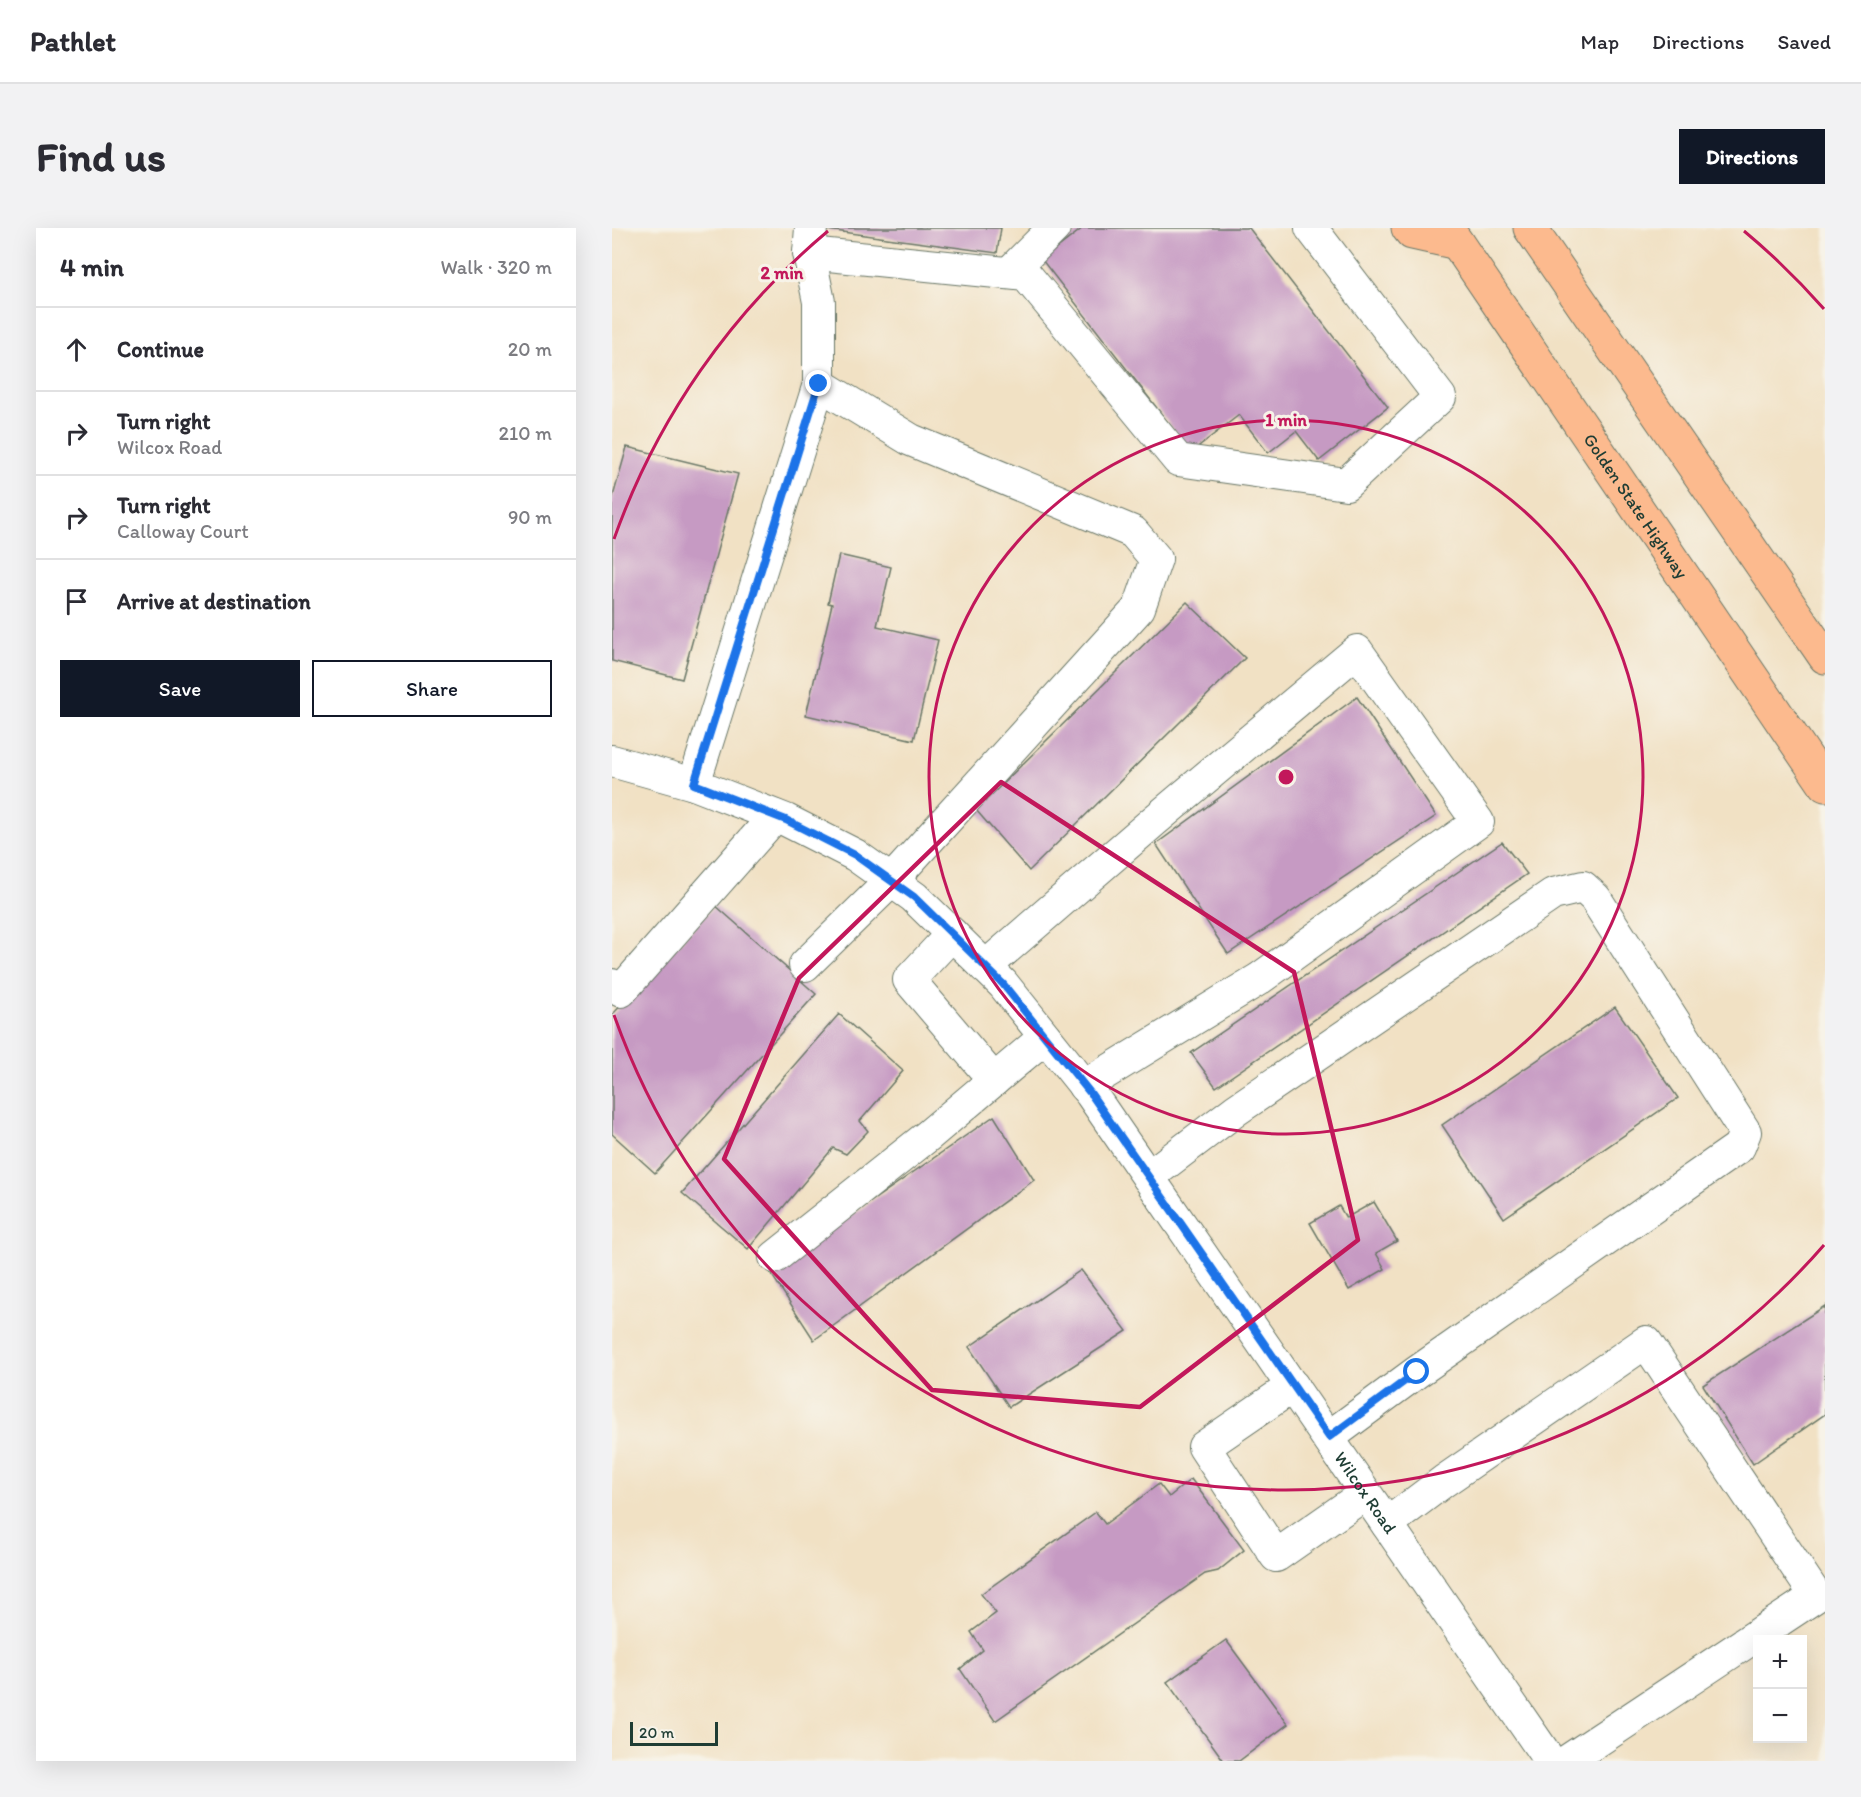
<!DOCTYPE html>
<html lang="en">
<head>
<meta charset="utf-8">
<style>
  body { margin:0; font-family:Itim,sans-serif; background:#f2f2f3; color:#2b2b33 }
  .controls { position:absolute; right:18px; bottom:18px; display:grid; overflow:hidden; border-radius:0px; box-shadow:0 6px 24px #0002 }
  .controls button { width:54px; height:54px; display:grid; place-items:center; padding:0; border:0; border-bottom:2px solid #e1e1e2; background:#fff; color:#2b2b33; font:30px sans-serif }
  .scale { position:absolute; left:18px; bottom:15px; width:88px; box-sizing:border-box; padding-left:6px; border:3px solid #1f3d34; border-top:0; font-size:16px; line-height:21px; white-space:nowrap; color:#1f3d34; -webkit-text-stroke:4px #f7f3e8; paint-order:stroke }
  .stop { position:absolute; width:18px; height:18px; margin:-14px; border:4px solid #1a73e8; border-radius:50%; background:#fff }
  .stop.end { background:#1a73e8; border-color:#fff; box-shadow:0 2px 6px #0008 }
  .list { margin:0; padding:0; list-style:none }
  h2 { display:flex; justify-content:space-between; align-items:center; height:78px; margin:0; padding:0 24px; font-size:26px }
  h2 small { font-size:20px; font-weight:400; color:#7c7c81 }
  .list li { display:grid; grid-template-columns:39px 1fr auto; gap:18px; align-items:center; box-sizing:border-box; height:84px; padding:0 24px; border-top:2px solid #e1e1e2 }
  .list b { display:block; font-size:22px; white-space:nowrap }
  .list p { margin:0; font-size:20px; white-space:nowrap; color:#7c7c81 }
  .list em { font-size:20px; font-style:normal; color:#7c7c81 }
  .actions { display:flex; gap:12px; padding:18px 24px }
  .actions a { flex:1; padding:14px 0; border:2px solid #111827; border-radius:0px; text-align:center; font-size:21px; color:#111827 }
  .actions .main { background:#111827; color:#fff }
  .icon { flex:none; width:33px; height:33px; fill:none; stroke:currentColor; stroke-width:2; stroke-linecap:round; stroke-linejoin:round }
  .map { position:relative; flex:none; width:1213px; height:1533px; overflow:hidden; border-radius:0px }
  header { display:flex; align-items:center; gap:36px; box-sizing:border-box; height:84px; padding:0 30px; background:#fff; border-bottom:2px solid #e1e1e2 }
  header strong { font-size:28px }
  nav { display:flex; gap:33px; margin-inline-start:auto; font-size:21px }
  .intro { display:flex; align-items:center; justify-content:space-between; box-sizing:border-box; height:144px; padding:0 36px }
  h1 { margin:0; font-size:42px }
  .button { padding:15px 27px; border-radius:0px; background:#111827; color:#fff; font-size:21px; font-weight:700 }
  main { display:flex; gap:36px; padding:0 36px }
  aside { flex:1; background:#fff; border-radius:0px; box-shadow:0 6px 24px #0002 }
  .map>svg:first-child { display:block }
  .building { fill:#c69ac3 }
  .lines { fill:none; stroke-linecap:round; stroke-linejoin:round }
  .minor-casing { stroke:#687666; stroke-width:34 }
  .highway-casing { stroke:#687666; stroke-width:35 }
  .minor { stroke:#fff; stroke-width:32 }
  .highway { stroke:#fcba8e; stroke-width:33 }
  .route { stroke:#1a73e8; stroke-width:8 }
  .marked { fill:none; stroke:#c2185b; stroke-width:4.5; stroke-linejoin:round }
  .ring { fill:none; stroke:#c2185b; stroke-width:3 }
  .labels { text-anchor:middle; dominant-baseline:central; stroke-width:6; stroke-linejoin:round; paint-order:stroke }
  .street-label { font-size:18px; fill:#1f3d34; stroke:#f7f3e8 }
  .centre { fill:#c2185b; stroke:#f7f3e8; stroke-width:3 }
  .ring-label { font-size:18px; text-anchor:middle; font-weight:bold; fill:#c2185b; stroke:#f7f3e8; stroke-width:6; stroke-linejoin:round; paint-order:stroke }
</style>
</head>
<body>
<header>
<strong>Pathlet</strong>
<nav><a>Map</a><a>Directions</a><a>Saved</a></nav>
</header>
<div class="intro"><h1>Find us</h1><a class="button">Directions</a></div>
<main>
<aside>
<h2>4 min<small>Walk · 320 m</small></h2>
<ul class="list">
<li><svg class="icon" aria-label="ahead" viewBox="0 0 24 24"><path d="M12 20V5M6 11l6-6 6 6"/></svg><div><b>Continue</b></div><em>20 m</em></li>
<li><svg class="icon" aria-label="right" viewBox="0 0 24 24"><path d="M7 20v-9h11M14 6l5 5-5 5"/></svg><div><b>Turn right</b><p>Wilcox Road</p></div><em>210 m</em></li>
<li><svg class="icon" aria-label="right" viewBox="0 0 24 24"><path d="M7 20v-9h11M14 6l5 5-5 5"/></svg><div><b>Turn right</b><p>Calloway Court</p></div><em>90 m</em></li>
<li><svg class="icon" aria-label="arrive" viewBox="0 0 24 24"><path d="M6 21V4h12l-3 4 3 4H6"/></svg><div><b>Arrive at destination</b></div></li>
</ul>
<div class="actions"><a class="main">Save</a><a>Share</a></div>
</aside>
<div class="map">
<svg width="1213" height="1533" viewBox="0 0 1213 1533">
  <rect width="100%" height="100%" fill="#f7f3e8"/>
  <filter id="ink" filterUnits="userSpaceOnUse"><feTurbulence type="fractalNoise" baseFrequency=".0167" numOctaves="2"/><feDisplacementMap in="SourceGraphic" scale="12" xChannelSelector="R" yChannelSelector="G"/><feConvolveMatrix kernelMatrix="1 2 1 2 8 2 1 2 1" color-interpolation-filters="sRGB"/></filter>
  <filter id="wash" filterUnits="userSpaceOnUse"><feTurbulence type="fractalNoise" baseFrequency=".008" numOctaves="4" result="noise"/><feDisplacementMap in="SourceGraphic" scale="24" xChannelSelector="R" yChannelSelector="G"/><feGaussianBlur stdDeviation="1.35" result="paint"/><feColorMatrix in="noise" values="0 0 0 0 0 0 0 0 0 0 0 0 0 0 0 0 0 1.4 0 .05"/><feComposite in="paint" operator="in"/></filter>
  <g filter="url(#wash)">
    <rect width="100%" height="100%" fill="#f1e1c4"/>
    <g id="blocks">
      <g class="building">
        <polygon points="216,0 389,0 385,25 216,2"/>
        <polygon points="471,0 637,0 776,179 707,233 684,203 656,225 627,187 579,224 430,32"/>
        <polygon points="15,219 126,246 70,451 0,433 0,272"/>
        <polygon points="227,327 279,339 265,398 326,412 302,512 194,487 220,376 216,375"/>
        <polygon points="575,374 633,430 417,643 364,582"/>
        <polygon points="745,469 824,588 616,726 544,616"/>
        <polygon points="890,614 915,646 604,859 579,825"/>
        <polygon points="103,677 204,766 43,945 0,906 0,787"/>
        <polygon points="1003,779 1066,870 892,990 830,897"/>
        <polygon points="227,786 291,843 248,893 256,903 234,926 221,920 136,1021 70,965"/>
        <polygon points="382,888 422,952 202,1112 158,1044"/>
        <polygon points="762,974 785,1013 764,1025 773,1041 737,1062 698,995 727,978 734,990"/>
        <polygon points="469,1042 515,1103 397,1179 357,1119"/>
        <polygon points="1213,1078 1213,1186 1141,1236 1091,1157"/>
        <polygon points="579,1251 632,1322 606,1343 593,1346 383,1493 348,1441 371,1422 359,1404 384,1385 369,1366 484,1284 493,1296 547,1256 557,1269"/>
        <polygon points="614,1412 676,1496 627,1533 612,1533 555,1454"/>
      </g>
    </g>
  </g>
  <g filter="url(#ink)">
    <use href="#blocks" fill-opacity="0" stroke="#687666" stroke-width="1.5"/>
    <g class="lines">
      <defs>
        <g id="minor">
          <polyline points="197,25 414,47 566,232 734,256 828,169 699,0"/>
          <polyline points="397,45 442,0"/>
          <path id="s1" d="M0,533L82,556L174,592L243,627L302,669L391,756L479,866L938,1533"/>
          <polyline points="82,556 207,156 207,74 197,25 199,0"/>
          <polyline points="340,706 297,752 382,852"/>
          <polyline points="193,737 279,653 527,380 544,331 521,304 299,212 207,156"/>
          <polyline points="373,739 542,593 745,423 866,594 647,751 472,858"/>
          <polyline points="0,757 9,763 163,588"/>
          <polyline points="536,949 624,882 941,666 971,659 983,670 1133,904 1127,919 805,1144 717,1209"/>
          <polyline points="163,1029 317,907 433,809"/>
          <polyline points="681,1158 592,1219 664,1328 753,1266"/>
          <polyline points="775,1296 832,1253 1034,1114 1204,1368 955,1533"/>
        </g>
        <g id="highway">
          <polyline points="796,0 800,5 845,15"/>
          <path id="s2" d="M835,0L1213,557"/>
          <polyline points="918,0 1213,429"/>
        </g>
      </defs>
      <use href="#minor" class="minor-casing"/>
      <use href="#highway" class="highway-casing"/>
      <use href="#minor" class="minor"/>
      <use href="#highway" class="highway"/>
    </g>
  </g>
  <g class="lines" filter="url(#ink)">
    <polyline class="route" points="207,156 82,556 174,592 243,627 302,669 391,756 479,866 717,1209 805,1144"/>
  </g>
  <path class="marked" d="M389,554L682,744L746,1012L528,1179L320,1162L112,931L187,750Z"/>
  <g class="ring">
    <circle cx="674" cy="549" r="357"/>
    <path d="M1212 1017A713 713 0 0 1 2 787M2 311A713 713 0 0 1 216 3M1132 3A713 713 0 0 1 1212 81"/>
  </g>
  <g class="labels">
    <g class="street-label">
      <text stroke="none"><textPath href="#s2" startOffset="336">Golden State Highway</textPath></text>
      <text stroke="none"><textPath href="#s1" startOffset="1083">Wilcox Road</textPath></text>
    </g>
  </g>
  <circle cx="674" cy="549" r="9" class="centre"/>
  <g class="ring-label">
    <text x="170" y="51">2 min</text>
    <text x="674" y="198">1 min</text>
  </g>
</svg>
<div class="controls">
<button>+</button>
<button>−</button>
</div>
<div class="scale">20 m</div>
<div class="stop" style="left:805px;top:1144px"></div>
<div class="stop end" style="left:207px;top:156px"></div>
</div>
</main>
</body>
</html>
